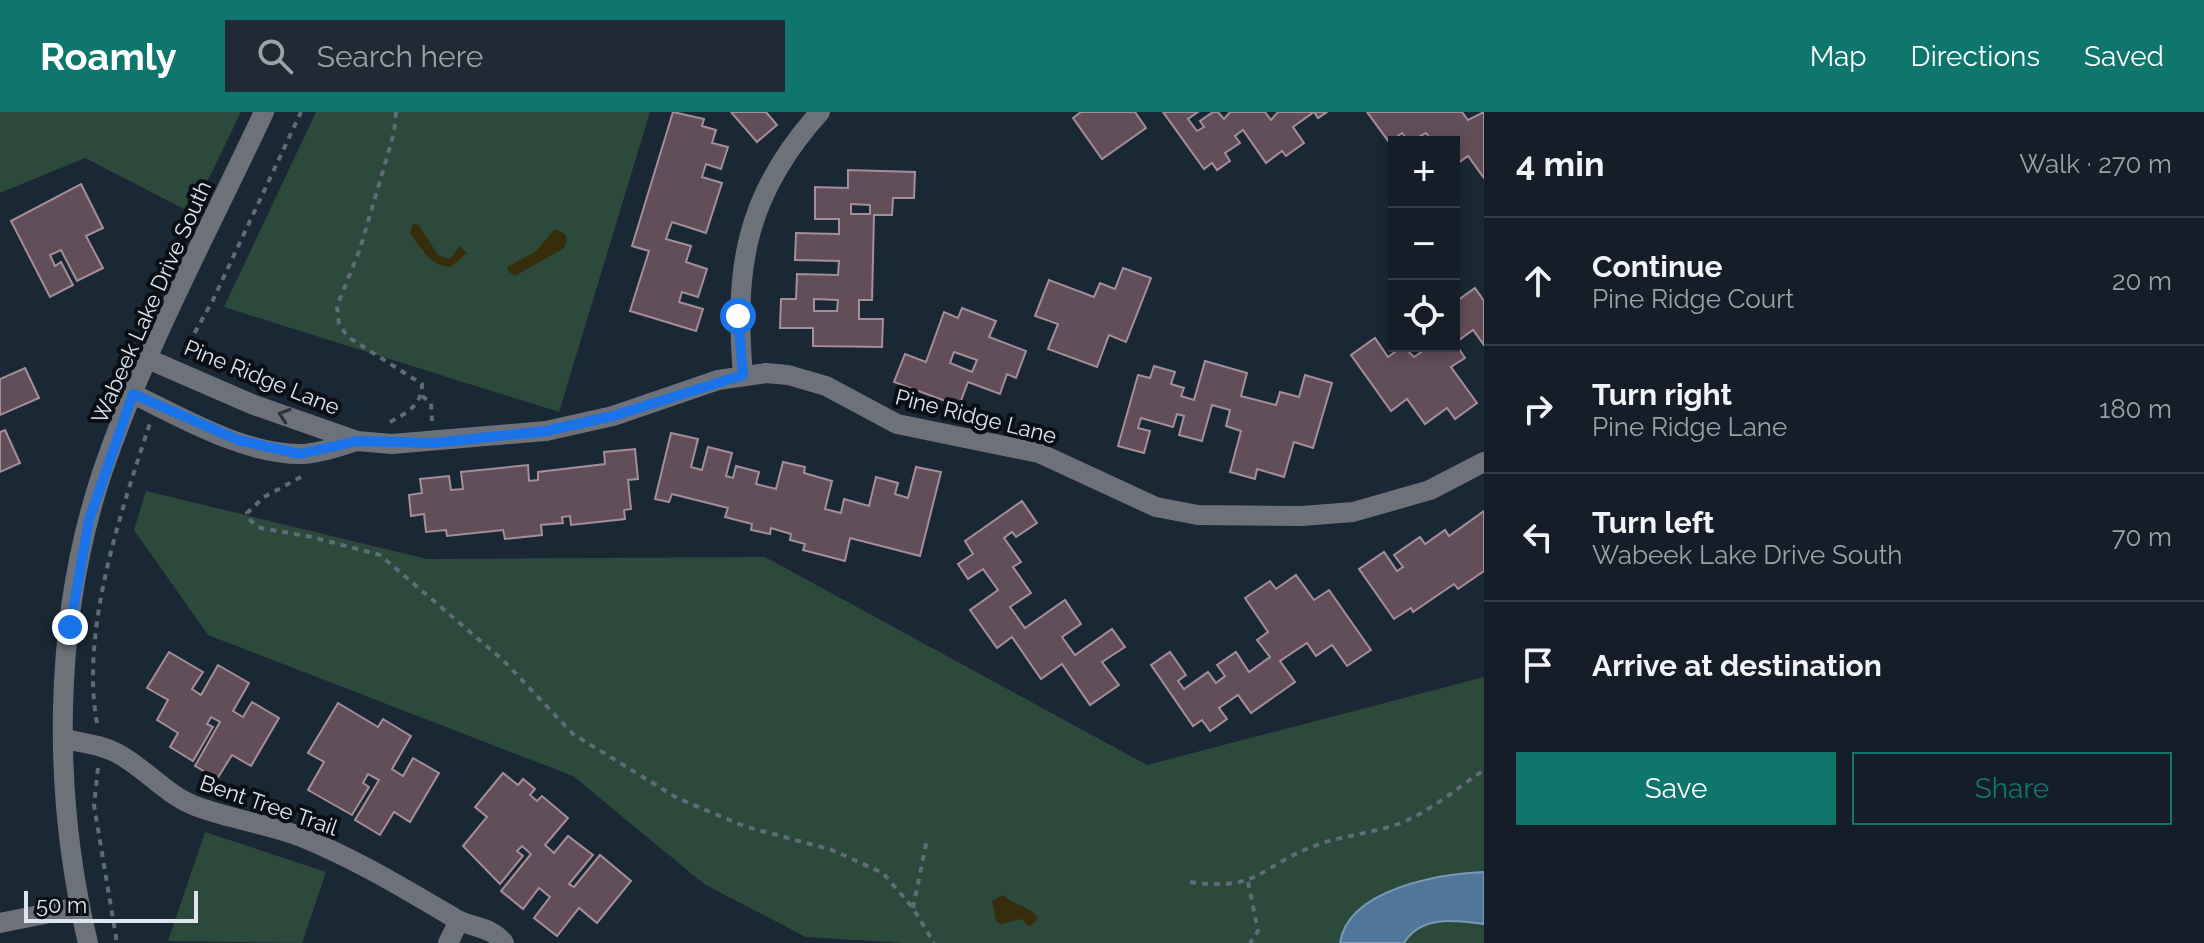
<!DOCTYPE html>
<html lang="en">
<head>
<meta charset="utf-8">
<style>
  body { margin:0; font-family:Raleway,sans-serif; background:#212a34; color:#f1f3f6 }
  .controls { position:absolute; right:24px; top:24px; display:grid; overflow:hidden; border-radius:0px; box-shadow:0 4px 12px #0003 }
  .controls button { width:72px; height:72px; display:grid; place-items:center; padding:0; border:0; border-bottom:2px solid #333b45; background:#141d28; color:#f1f3f6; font:40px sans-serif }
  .scale { position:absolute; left:24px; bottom:20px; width:174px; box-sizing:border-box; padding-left:8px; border:4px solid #dde5ee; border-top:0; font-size:22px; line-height:28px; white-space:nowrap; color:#dde5ee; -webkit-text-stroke:6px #0a0f15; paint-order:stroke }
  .stop { position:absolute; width:24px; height:24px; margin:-18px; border:6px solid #1a73e8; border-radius:50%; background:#fff }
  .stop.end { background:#1a73e8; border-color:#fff; box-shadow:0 2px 8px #0008 }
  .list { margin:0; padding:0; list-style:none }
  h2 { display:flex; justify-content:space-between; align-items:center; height:104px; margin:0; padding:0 32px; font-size:34px }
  h2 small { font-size:26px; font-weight:400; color:#9da2a8 }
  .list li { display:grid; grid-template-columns:52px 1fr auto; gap:24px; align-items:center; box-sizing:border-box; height:128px; padding:0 32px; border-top:2px solid #333b45 }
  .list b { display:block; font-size:30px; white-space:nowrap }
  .list p { margin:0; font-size:26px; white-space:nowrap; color:#9da2a8 }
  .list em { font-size:26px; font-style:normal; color:#9da2a8 }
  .actions { display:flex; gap:16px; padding:24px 32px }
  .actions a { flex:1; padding:18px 0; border:2px solid #0f766e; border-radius:0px; text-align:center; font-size:28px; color:#0f766e }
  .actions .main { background:#0f766e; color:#fff }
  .icon { flex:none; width:44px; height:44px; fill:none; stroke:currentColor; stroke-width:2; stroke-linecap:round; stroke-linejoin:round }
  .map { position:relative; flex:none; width:1484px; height:831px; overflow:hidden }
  header { display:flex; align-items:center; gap:48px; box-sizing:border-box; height:112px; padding:0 40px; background:#0f766e; color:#fff }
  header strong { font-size:38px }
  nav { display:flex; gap:44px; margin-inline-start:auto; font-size:28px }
  .search { width:560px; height:72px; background:#212a34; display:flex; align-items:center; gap:20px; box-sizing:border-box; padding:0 28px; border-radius:0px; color:#9da2a8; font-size:30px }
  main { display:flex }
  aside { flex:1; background:#141d28 }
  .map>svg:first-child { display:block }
  .green { fill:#2c4a3b }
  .sand { fill:#352d0c }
  .water { fill:#50779a; stroke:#7a98b3; stroke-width:2 }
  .building { fill:#624e59; stroke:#a48e9a; stroke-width:2; fill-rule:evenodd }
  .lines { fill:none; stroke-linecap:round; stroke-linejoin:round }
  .path { stroke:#5f6b77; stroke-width:4; stroke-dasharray:6 6; stroke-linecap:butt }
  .minor { stroke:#6d727a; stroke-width:20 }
  .oneway { stroke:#2d3238 }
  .route { stroke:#1a73e8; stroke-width:10 }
  .labels { text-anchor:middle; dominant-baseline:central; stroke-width:8; stroke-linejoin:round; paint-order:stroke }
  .street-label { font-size:22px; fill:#dde5ee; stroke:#0a0f15 }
</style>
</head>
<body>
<header>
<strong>Roamly</strong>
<div class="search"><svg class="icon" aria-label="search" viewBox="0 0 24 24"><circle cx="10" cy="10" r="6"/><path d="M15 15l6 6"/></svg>Search here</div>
<nav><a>Map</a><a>Directions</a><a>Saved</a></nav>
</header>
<main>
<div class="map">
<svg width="1484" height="831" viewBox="0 0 1484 831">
  <rect width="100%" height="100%" fill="#1a2735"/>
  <g class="green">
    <polygon points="0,0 241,0 192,101 85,46 0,81"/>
    <polygon points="316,0 650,0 559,300 224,195"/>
    <polygon points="146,379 427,447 765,445 1147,653 1484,565 1484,831 905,831 806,825 704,772 573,664 208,523 134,418"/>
    <polygon points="205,720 326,760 302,831 168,829"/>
  </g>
  <g class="sand">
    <path d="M413,112L419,113L438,143L450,147L460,134L467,141L451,155C430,155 421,135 410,121Z"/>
    <polygon points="555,117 565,122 567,129 564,136 515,164 508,159 507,155 535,140"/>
    <path d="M1003,783C1014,794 1029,793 1038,806L1030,815L1021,807L1001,812L996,809L992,789Z"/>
  </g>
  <path class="water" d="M1484,760V812C1456,808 1421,803 1404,831H1340C1348,777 1439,762 1484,760Z"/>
  <g class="building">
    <polygon points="673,0 704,7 702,14 716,18 712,31 728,35 721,57 706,52 702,65 722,71 706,121 672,110 666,127 691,134 686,150 707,157 698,185 682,180 679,190 703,197 696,219 630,199 649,139 632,134"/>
    <polygon points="731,0 766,0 777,13 757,30"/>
    <polygon points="1081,0 1135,0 1146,16 1102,47 1073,6"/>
    <polygon points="1163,0 1198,0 1188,7 1197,19 1204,15 1200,9 1213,0 1218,0 1224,7 1230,0 1265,0 1271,8 1278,0 1327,0 1318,6 1314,0 1293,15 1304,31 1286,44 1282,39 1266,51 1243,18 1235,24 1240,31 1225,41 1230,49 1217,58 1212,51 1204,57"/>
    <polygon points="1367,0 1462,0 1468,8 1484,0 1484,66 1468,44 1454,54 1454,30 1433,30 1426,21 1409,30 1402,21 1389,30"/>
    <path d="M848,58L915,60L914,86H893L892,103H874L872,188H859V207H883L882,235L813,234V216H780L781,187H796L797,162L838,163L839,149L795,148L796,121L839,122V107H815V75L848,76ZM851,92L870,93V102H851ZM814,187L838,188L837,199H814Z"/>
    <polygon points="81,72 103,116 86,124 103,156 77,169 61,138 50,143 55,154 61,150 73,173 50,185 11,109"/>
    <polygon points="1123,156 1151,166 1126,230 1109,223 1097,255 1048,237 1058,212 1035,204 1049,168 1094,185 1100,171 1115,177"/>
    <polygon points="1475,176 1484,189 1484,233 1473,218 1455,231 1465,246 1451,255 1477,291 1455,307 1447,296 1425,312 1407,287 1391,299 1351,243 1375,226 1388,245 1403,234 1414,245 1430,234 1454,234 1454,191"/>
    <path d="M962,196L996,209L989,225L1026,239L1016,266L1007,262L1000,282L968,270L959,294L894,270L905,242L926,250L944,200L958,206ZM954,240L977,248L972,260L950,251Z"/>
    <polygon points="1205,249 1247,261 1241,284 1276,293 1280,280 1299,285 1305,263 1332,271 1313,336 1294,330 1284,365 1257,357 1255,367 1230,360 1241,319 1226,314 1230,298 1212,293 1202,329 1179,323 1184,304 1177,302 1173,315 1141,306 1138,316 1150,319 1144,341 1118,334 1138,263 1150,266 1154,254 1175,260 1171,272 1184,276 1181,284 1194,288"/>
    <polygon points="25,256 39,286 0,303 0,267"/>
    <polygon points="5,318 20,351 0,360 0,320"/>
    <polygon points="671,321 698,327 691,355 702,358 708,335 732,341 726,364 733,366 736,354 759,360 756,372 776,377 783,350 805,355 804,361 832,369 825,397 841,401 844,387 869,394 876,365 898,371 895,382 908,386 916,355 941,360 920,444 850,426 845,449 803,438 805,432 790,428 791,422 771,416 770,422 751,418 752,412 725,405 728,396 672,382 669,390 655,387"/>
    <polygon points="635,337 638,367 628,368 631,397 624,398 625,407 571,413 570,404 562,405 563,411 541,413 542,423 505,427 503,418 447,424 446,418 426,420 424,402 411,404 409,383 422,381 420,367 449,364 451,378 463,377 461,360 528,353 529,369 538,368 538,360 605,352 604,340"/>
    <polygon points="1022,389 1037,411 1016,425 1012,420 1004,426 1021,450 1013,455 1031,481 1010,495 1025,516 1065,488 1081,512 1062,525 1075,543 1112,517 1125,535 1102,550 1119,573 1090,593 1062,552 1041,567 1012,525 997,536 970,498 998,478 983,457 968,467 958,452 973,442 965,429"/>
    <polygon points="1484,399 1484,459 1458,477 1454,472 1413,500 1411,496 1394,507 1359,457 1384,440 1397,459 1403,455 1394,443 1420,425 1425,432 1445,418 1449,424"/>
    <polygon points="1296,463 1314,488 1329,478 1371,538 1347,554 1332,533 1316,544 1307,531 1280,549 1295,570 1251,601 1238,583 1219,596 1227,607 1210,619 1202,608 1193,614 1151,553 1170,540 1186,563 1178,569 1184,577 1208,560 1216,571 1225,564 1217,553 1236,540 1249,560 1270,545 1257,528 1268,520 1245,486 1270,469 1276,477"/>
    <polygon points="169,540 203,560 192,577 201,583 218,553 249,571 233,599 243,605 252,590 279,606 251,654 232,643 217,667 195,654 220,610 211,605 207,612 213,615 193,649 170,635 178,621 157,608 168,588 147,576"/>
    <polygon points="338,591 378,615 383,607 411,624 392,657 403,664 413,646 439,661 410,710 394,700 380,723 355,708 379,668 368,662 363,671 369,675 352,703 308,678 324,650 308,641"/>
    <polygon points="503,661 518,673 523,667 535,677 530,683 537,689 542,684 568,706 545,733 554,741 568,724 593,743 569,772 574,775 600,743 631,769 597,811 579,796 557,824 534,806 550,785 539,776 523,797 501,779 531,742 522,734 517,739 523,744 500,772 463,734 487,705 475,695"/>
  </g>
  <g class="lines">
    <g class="path">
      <polyline points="183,242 213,188 301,0"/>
      <polyline points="422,284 431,291 432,309"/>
      <path d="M390,310C407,301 422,293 422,272L348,225L339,212L337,194L360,137L394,21L396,0"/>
      <polyline points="301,365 264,385 247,401 251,409 261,416 312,425 380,443 504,549 573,622 677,686 744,714 832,738 883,761 913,796 934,831"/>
      <path d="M97,611C80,518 121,400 150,311"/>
      <polyline points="98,656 94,693 117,831"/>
      <path d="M1190,770C1261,780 1260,753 1317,733C1344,723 1374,721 1401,711C1431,699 1457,676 1484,658"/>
      <polyline points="1248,770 1258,819 1250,831"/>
      <polyline points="913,796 927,727"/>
    </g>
    <g class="minor">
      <polyline points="148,247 254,293 357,329 392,332 546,319 613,304 718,268 766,261 788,263 826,274 897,312 1039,341 1156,395 1198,403 1302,404 1353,400 1430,378 1484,350"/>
      <path d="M743,263C734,156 745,83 820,0"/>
      <path d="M133,282C183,306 245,343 303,342C321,341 340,334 357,329"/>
      <path d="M64,627C84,631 104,633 122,644C149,660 169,685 198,695C231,707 266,712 299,724C354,746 405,777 456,807C472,816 491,814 504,831"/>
      <polyline points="0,811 79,795"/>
      <path d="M88,831C52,681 53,511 101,364C143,239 208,120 264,0"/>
      <polyline points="448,831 459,809"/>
    </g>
  </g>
  <defs><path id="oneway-chevron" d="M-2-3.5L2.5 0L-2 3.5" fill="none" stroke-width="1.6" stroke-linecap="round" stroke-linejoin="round" transform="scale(2)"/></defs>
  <use class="oneway" href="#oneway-chevron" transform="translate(284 303) rotate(-162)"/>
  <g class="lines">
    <polyline class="route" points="70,515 89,408 133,282 238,328 300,342 357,329 433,331 546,319 613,304 743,263 738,204"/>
  </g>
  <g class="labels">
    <g class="street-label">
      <text transform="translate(151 190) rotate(-66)">Wabeek Lake Drive South</text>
      <text transform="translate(262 265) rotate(22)">Pine Ridge Lane</text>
      <text transform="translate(976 304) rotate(14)">Pine Ridge Lane</text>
      <text transform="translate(269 693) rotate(19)">Bent Tree Trail</text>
    </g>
  </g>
</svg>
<div class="controls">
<button>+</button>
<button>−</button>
<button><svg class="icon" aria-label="locate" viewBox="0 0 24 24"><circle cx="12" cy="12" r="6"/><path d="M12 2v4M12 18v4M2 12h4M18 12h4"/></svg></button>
</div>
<div class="scale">50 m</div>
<div class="stop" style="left:738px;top:204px"></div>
<div class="stop end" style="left:70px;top:515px"></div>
</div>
<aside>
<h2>4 min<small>Walk · 270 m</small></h2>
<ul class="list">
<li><svg class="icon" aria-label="ahead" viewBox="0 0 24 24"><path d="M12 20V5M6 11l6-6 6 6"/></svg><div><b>Continue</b><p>Pine Ridge Court</p></div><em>20 m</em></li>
<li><svg class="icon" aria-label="right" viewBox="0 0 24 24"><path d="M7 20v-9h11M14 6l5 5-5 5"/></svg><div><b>Turn right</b><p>Pine Ridge Lane</p></div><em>180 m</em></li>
<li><svg class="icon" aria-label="left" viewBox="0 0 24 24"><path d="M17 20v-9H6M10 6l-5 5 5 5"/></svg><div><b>Turn left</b><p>Wabeek Lake Drive South</p></div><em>70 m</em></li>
<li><svg class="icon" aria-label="arrive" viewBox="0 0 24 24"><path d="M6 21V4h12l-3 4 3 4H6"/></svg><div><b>Arrive at destination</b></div></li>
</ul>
<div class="actions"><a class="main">Save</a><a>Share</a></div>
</aside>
</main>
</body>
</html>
